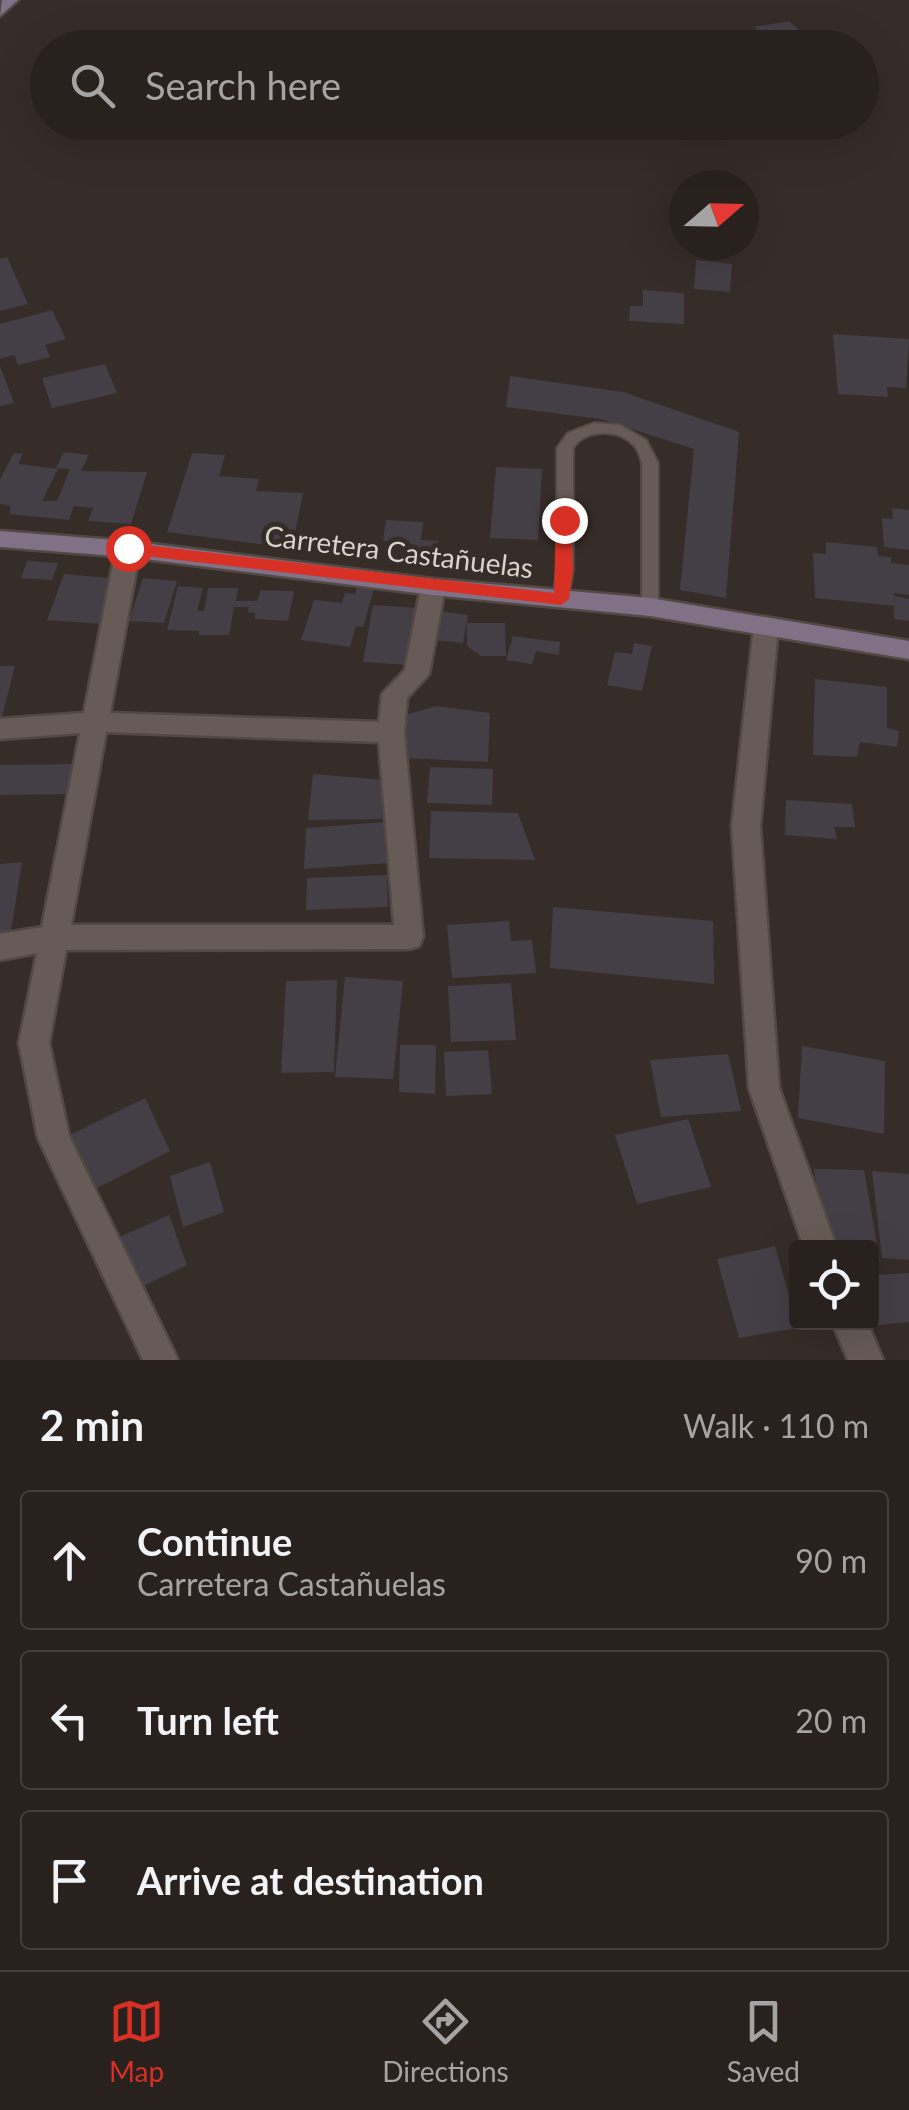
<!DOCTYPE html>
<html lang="en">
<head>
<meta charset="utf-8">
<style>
  body { margin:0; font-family:Lato,sans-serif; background:#342e2b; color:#f1f3f6 }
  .controls { position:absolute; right:30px; bottom:30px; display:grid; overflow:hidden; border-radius:10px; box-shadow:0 10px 40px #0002 }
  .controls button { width:90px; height:90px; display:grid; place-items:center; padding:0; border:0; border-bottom:2px solid #443e3c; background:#28211e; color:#f1f3f6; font:50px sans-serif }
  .compass { position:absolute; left:669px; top:170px; width:90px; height:90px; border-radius:50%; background:#28211e; box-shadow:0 10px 40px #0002; rotate:70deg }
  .stop { position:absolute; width:30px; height:30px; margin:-22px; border:8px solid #d93025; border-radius:50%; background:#fff }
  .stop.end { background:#d93025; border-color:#fff; box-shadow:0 2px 10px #0008 }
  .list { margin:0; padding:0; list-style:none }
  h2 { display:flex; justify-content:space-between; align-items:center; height:130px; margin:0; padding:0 40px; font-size:42px }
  h2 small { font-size:32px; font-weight:400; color:#a5a3a4 }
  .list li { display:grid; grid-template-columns:65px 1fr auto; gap:30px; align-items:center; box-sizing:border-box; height:140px; margin:0 20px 20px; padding:0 20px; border:2px solid #443e3c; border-radius:10px }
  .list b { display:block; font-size:38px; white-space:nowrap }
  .list p { margin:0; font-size:32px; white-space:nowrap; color:#a5a3a4 }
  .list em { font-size:32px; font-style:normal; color:#a5a3a4 }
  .icon { flex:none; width:55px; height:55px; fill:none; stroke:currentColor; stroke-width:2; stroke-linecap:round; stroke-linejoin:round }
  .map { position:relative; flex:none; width:909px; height:1360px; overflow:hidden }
  .search { position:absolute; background:#28211e; box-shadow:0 10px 40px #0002; left:30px; right:30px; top:30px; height:110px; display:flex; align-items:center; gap:25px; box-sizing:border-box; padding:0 35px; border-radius:55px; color:#a5a3a4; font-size:38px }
  .sheet { height:610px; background:#28211e }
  nav { display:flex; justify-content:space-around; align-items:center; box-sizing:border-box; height:140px; border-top:2px solid #443e3c; background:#28211e; font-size:28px; color:#a5a3a4 }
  nav a { display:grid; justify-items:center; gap:5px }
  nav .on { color:#d93025 }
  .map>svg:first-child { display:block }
  .building { fill:#443e46 }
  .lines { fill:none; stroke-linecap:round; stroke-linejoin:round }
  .lane-casing { stroke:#524945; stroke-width:4 }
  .street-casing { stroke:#524945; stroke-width:5 }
  .secondary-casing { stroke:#524945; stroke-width:5 }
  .lane { fill:#665b56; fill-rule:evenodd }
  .street { fill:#665b56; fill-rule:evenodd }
  .secondary { fill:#817187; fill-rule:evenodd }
  .route { fill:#d93025 }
  .labels { text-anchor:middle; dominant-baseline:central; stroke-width:10; stroke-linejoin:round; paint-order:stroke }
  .street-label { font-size:28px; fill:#d9d2cf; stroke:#362c28 }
</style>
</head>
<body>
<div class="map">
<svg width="909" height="1360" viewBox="0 0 909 1360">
  <rect width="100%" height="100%" fill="#362c28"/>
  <g class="building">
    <polygon points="789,21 807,37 773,44 754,27"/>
    <polygon points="7,257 28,304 0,311 0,259"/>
    <polygon points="696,260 732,264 730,292 694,289"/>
    <polygon points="643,290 684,293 684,324 629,321 630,306 643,306"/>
    <polygon points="52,310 66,339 45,345 50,357 18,365 14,355 0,359 0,324"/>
    <polygon points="833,334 909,339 906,388 887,387 888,397 838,394"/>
    <polygon points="105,364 117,393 52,408 42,378"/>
    <polygon points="0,366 14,403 0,406"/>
    <polygon points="510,376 623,392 739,432 726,598 680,590 694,449 600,419 506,407"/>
    <polygon points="64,452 89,455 81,471 147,472 131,524 88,521 93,508 74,506 69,520 9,514 11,506 0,504 0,479 14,453 23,454 18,464 58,469 42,501 57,501 70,469 56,468"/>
    <polygon points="192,453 225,455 219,476 259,479 256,491 303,493 292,548 167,532"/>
    <polygon points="496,467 542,469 538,540 490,538"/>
    <polygon points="892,508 909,510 909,550 884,547 882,518 893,519"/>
    <polygon points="386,520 423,522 421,540 438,541 435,559 416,558 418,550 400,549 400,543 383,541"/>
    <polygon points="826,542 877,547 878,556 891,557 891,563 909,565 909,595 894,593 895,606 815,598 813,553 826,554"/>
    <polygon points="27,561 58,563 52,580 21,578"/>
    <polygon points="64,574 119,579 103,624 47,620"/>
    <polygon points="143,578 177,581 164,623 129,621"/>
    <polygon points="178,586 203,588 197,611 204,611 208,588 238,588 236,601 257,601 261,590 294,591 288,621 255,619 255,613 248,612 249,607 234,607 229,635 199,635 199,631 167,630"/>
    <polygon points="357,587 374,589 363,627 356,626 350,647 301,640 314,600 342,603 345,593 355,594"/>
    <polygon points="895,596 909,599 909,621 894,619"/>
    <polygon points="373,605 418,608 409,665 363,662"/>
    <polygon points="440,611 468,615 463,643 434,640"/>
    <polygon points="467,623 505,623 506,656 481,656 467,646"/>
    <polygon points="513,636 560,642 559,655 536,651 532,664 506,660"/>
    <polygon points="634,643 652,646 642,691 607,685 615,652 632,654"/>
    <polygon points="0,666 15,666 1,721 0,721"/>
    <polygon points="815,679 887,687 887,728 899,731 897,747 860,742 857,757 813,755"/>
    <polygon points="436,706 490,713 488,762 404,758 402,716"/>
    <polygon points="77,764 72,794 0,795 0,765"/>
    <polygon points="430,767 493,769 492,805 427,803"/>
    <polygon points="313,774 384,780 382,819 308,820"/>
    <polygon points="786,800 852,804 855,827 834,827 837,839 785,835"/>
    <polygon points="431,811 518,813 535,860 429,858"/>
    <polygon points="385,822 388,863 304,869 306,828"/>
    <polygon points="22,862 10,937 0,939 0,864"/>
    <polygon points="387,875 388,907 306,910 307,878"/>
    <polygon points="553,907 713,921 714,984 550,968"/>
    <polygon points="509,921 511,941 532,940 536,973 452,978 447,925"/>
    <polygon points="345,977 403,981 393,1079 335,1077"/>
    <polygon points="337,980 334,1072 281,1073 286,981"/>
    <polygon points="511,983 516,1040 451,1042 448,986"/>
    <polygon points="400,1045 436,1045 435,1094 399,1092"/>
    <polygon points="802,1046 885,1061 884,1134 798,1118"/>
    <polygon points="488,1050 492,1094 446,1096 444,1052"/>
    <polygon points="728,1054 741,1111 661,1117 650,1060"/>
    <polygon points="145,1098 170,1151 93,1190 70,1135"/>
    <polygon points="688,1119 711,1187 637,1204 615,1135"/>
    <polygon points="210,1162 224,1212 183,1227 170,1176"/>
    <polygon points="814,1169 864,1170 880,1261 872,1261 872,1248 825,1248"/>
    <polygon points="872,1171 909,1174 909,1260 882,1258"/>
    <polygon points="169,1215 187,1265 133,1291 115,1239"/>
    <polygon points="775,1246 798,1328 739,1338 717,1259"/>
    <polygon points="909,1273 909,1322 859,1327 858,1322 872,1322 872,1275"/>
  </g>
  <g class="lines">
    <defs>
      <path id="lane" d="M594,423L620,425L646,440L658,463V607L656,611L650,613L642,607V463C640,458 639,452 636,448C621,428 586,428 573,448V570L567,603H555L553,599L557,570V448L568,433Z"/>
      <g id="street">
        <path d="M128,541L140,549L110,713L379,722L382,694L405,670L421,587L433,579L445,587L429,674L407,698L404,732L423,937L419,946L409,949L66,950L49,1043L69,1136L178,1360H143L38,1138L19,1043L37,953L0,960V934L42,927L80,733L0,739V719L84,713L116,549ZM106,732L379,742L394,925H71Z"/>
        <polygon points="766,618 778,627 760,826 779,1088 837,1248 804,1248 749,1088 732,826 754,627"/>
        <polygon points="832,1322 867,1322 883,1360 848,1360"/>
      </g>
      <g id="secondary">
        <polygon points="2,0 18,0 0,16"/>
        <polygon points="0,531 128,541 433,579 650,598 909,641 909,659 650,616 433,595 128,557 0,547"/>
      </g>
    </defs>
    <use href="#lane" class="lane-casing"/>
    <use href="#street" class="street-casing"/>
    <use href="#secondary" class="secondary-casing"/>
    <use href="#lane" class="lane"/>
    <use href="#street" class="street"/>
    <use href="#secondary" class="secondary"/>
  </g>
  <polygon class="route" points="564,514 571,520 573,570 569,599 561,605 128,554 120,548 128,543 554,593 556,520"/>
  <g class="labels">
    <g class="street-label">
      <text transform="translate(399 551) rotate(7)">Carretera Castañuelas</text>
    </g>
  </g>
</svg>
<div class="controls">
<button><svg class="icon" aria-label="locate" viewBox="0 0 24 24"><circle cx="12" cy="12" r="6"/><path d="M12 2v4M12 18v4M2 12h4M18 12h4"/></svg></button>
</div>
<svg class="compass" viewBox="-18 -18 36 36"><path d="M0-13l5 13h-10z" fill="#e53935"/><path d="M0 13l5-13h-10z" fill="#a5a3a4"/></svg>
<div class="stop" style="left:128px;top:548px"></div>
<div class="stop end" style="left:564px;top:520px"></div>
<div class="search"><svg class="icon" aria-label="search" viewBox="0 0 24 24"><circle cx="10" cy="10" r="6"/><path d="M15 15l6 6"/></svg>Search here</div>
</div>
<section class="sheet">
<h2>2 min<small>Walk · 110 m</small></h2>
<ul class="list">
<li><svg class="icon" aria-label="ahead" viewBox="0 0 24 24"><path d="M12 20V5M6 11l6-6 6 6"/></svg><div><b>Continue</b><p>Carretera Castañuelas</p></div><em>90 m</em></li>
<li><svg class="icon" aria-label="left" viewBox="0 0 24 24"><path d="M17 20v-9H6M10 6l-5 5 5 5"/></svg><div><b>Turn left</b></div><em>20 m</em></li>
<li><svg class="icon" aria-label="arrive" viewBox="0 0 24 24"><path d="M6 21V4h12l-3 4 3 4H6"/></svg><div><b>Arrive at destination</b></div></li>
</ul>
</section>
<nav>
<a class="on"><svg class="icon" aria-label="map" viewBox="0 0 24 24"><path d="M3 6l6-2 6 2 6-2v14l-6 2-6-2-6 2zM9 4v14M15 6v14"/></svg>Map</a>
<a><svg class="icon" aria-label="directions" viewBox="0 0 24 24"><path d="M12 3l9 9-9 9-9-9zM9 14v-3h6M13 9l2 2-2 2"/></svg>Directions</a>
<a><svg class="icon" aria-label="saved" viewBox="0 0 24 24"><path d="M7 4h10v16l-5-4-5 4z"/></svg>Saved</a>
</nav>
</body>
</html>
